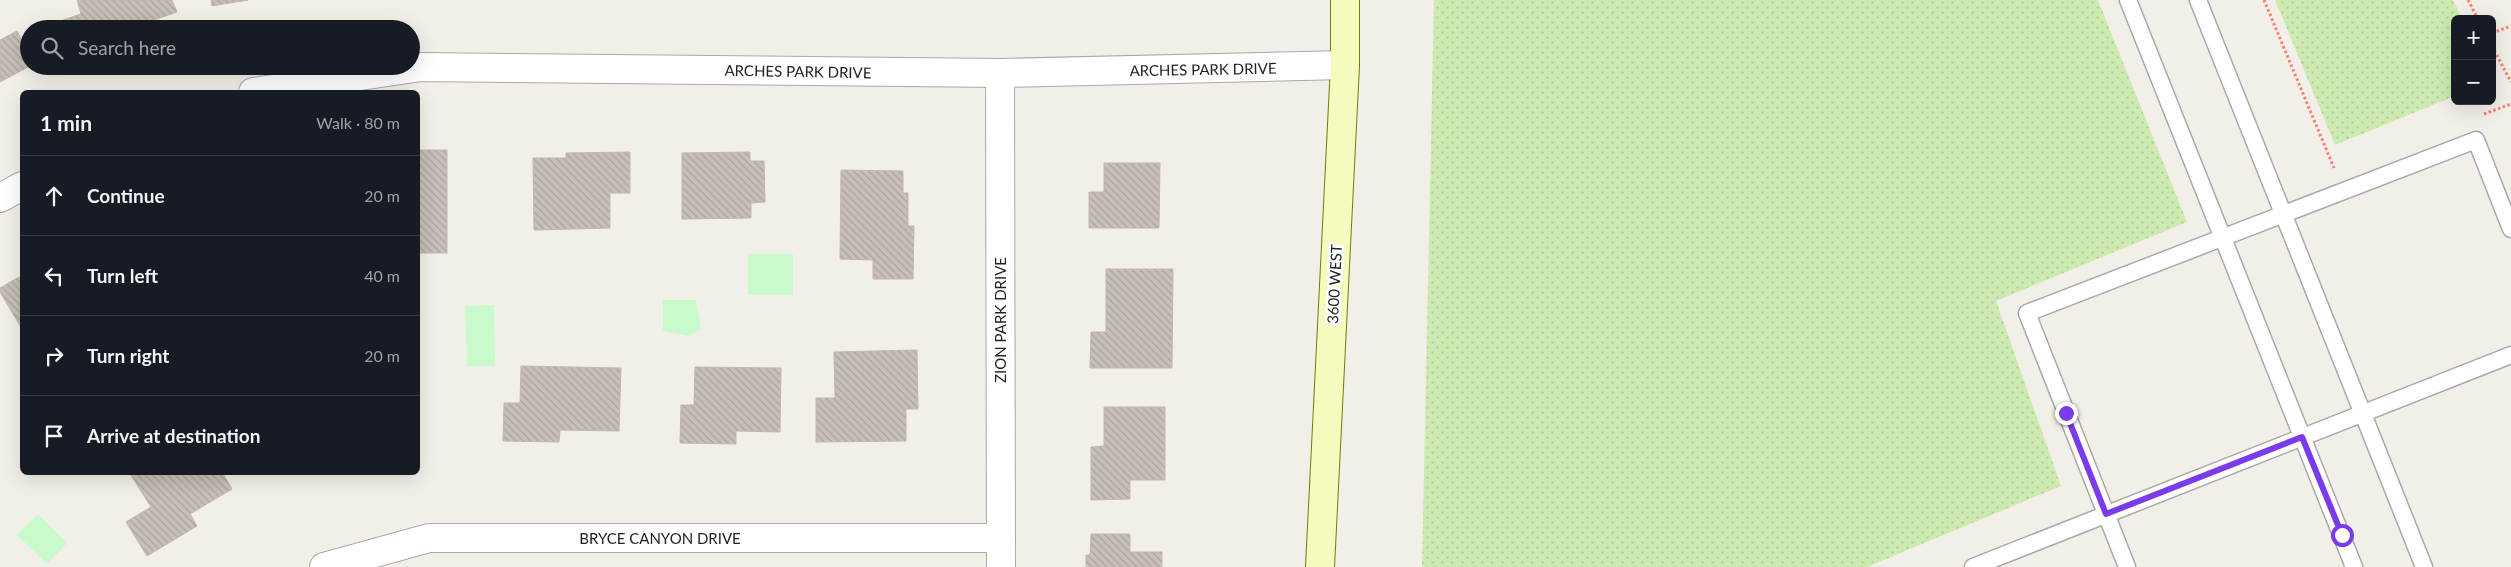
<!DOCTYPE html>
<html lang="en">
<head>
<meta charset="utf-8">
<style>
  body { margin:0; font-family:Lato,sans-serif; background:#20242c; color:#f1f3f6 }
  .controls { position:absolute; right:15px; top:15px; display:grid; overflow:hidden; border-radius:8px; box-shadow:0 5px 20px #0002 }
  .controls button { width:45px; height:45px; display:grid; place-items:center; padding:0; border:0; border-bottom:1px solid #363941; background:#171b24; color:#f1f3f6; font:25px sans-serif }
  .stop { position:absolute; width:15px; height:15px; margin:-11px; border:4px solid #7c3aed; border-radius:50%; background:#fff }
  .stop.end { background:#7c3aed; border-color:#fff; box-shadow:0 1px 5px #0008 }
  .list { margin:0; padding:0; list-style:none }
  h2 { display:flex; justify-content:space-between; align-items:center; height:65px; margin:0; padding:0 20px; font-size:21px }
  h2 small { font-size:16px; font-weight:400; color:#9ea1a6 }
  .list li { display:grid; grid-template-columns:32px 1fr auto; gap:15px; align-items:center; box-sizing:border-box; height:80px; padding:0 20px; border-top:1px solid #363941 }
  .list b { display:block; font-size:19px; white-space:nowrap }
  .list em { font-size:16px; font-style:normal; color:#9ea1a6 }
  .icon { flex:none; width:28px; height:28px; fill:none; stroke:currentColor; stroke-width:2; stroke-linecap:round; stroke-linejoin:round }
  .map { position:relative; flex:none; width:2511px; height:567px; overflow:hidden }
  .search { position:absolute; background:#171b24; box-shadow:0 5px 20px #0002; left:20px; top:20px; width:400px; height:55px; display:flex; align-items:center; gap:12px; box-sizing:border-box; padding:0 18px; border-radius:28px; color:#9ea1a6; font-size:19px }
  .panel { position:absolute; background:#171b24; box-shadow:0 5px 20px #0002; left:20px; top:90px; width:400px; height:385px; border-radius:8px }
  .map>svg:first-child { display:block }
  .grass { fill:url(#grass-dots) }
  .park { fill:#c8facc }
  .building { fill:url(#building-back-hatch); stroke:#c4b6ab }
  .lines { fill:none; stroke-linecap:round; stroke-linejoin:round }
  .lane-casing { stroke:#a9a9a9; stroke-width:19 }
  .street-casing { stroke:#a9a9a9; stroke-width:30 }
  .secondary-casing { stroke:#707d05; stroke-width:30 }
  .path { stroke:#fa8072; stroke-width:3; stroke-dasharray:2.5 2.5; stroke-linecap:butt }
  .lane { stroke:#fff; stroke-width:16 }
  .street { stroke:#fff; stroke-width:28 }
  .secondary { stroke:#f7fabf; stroke-width:28 }
  .route { stroke:#7c3aed; stroke-width:6 }
  .labels { text-anchor:middle; dominant-baseline:central; stroke-width:5; stroke-linejoin:round; paint-order:stroke }
  .street-label { font-size:15px; fill:#222; stroke:#fff }
</style>
</head>
<body>
<div class="map">
<svg width="2511" height="567" viewBox="0 0 2511 567">
  <defs>
    <pattern id="grass-dots" width="8" height="8" patternUnits="userSpaceOnUse" patternTransform="scale(1.25)"><rect width="8" height="8" fill="#cdebb0"/><path d="M2 2h.1M6 6h.1" fill="none" stroke="#b0c997" stroke-width="1.8" stroke-linecap="round"/></pattern>
    <pattern id="building-back-hatch" width="6" height="6" patternUnits="userSpaceOnUse" patternTransform="scale(1.25)"><rect width="6" height="6" fill="#c7bfb8"/><path d="M-1 5l2 2M0 0l6 6M5-1l2 2" fill="none" stroke="#aba49e"/></pattern>
  </defs>
  <rect width="100%" height="100%" fill="#f2efe9"/>
  <g class="grass">
    <polygon points="1434,0 2098,0 2187,222 1996,301 2061,486 1867,567 1422,567"/>
    <polygon points="2275,0 2453,0 2462,19 2455,19 2455,96 2335,145"/>
  </g>
  <g class="park">
    <rect x="748" y="254" width="45" height="41"/>
    <polygon points="663,300 696,300 701,329 689,336 663,331"/>
    <polygon points="494,305 495,366 467,366 465,306"/>
    <polygon points="38,514 67,543 47,564 17,535"/>
  </g>
  <g class="building">
    <polygon points="77,0 172,0 177,12 128,29 67,29 63,20 81,14"/>
    <polygon points="211,0 248,0 212,6"/>
    <polygon points="17,31 29,54 30,66 0,82 0,40"/>
    <rect x="418" y="150" width="29" height="103"/>
    <polygon points="630,152 630,193 610,193 610,228 534,230 533,158 566,158 566,153"/>
    <polygon points="750,152 750,161 764,161 765,202 751,203 751,218 682,219 682,153"/>
    <polygon points="1104,163 1160,163 1159,228 1089,228 1089,192 1104,192"/>
    <polygon points="841,170 903,171 903,193 908,193 908,226 914,226 913,279 873,279 873,260 840,259"/>
    <polygon points="1106,269 1173,269 1172,368 1090,368 1091,332 1106,332"/>
    <polygon points="19,277 22,283 22,329 0,292 0,288"/>
    <polygon points="917,350 918,409 906,409 906,441 816,442 816,398 835,398 834,352"/>
    <polygon points="521,366 621,368 619,431 560,430 559,442 503,441 504,403 520,403"/>
    <polygon points="695,367 781,368 780,432 736,431 736,444 680,443 681,405 694,405"/>
    <polygon points="1104,407 1165,407 1165,480 1130,480 1130,499 1091,500 1091,447 1104,446"/>
    <polygon points="129,472 222,472 232,489 190,514 197,526 147,556 126,522 151,507"/>
    <polygon points="1091,534 1130,534 1130,552 1162,552 1162,567 1086,567 1086,555 1090,555"/>
  </g>
  <g class="lines">
    <defs>
      <g id="lane">
        <polyline points="2128,0 2354,567"/>
        <polyline points="2198,0 2424,567"/>
        <polyline points="1973,567 2511,355"/>
        <polyline points="2127,567 2027,313 2476,140 2511,229"/>
      </g>
      <g id="street">
        <polyline points="1000,73 1001,567"/>
        <polyline points="253,92 421,67 1000,73 1345,65"/>
        <polyline points="0,198 22,186"/>
        <polyline points="324,567 429,538 1001,538"/>
      </g>
      <polyline id="secondary" points="1320,567 1345,65 1345,0"/>
    </defs>
    <use href="#lane" class="lane-casing"/>
    <use href="#street" class="street-casing"/>
    <use href="#secondary" class="secondary-casing"/>
    <g class="path">
      <polyline points="2264,0 2334,168"/>
      <polyline points="2468,0 2478,19"/>
      <polyline points="2492,33 2511,26"/>
      <polyline points="2492,46 2511,82"/>
      <polyline points="2484,114 2511,104"/>
    </g>
    <use href="#lane" class="lane"/>
    <use href="#street" class="street"/>
    <use href="#secondary" class="secondary"/>
  </g>
  <g class="lines">
    <polyline class="route" points="2066,413 2106,514 2302,437 2342,535"/>
  </g>
  <g class="labels">
    <g class="street-label">
      <text transform="translate(1203 69) rotate(-1)">ARCHES PARK DRIVE</text>
      <text transform="translate(798 71) rotate(1)">ARCHES PARK DRIVE</text>
      <text transform="translate(1334 284) rotate(-87)">3600 WEST</text>
      <text transform="translate(1000 320) rotate(-90)">ZION PARK DRIVE</text>
      <text x="660" y="538">BRYCE CANYON DRIVE</text>
    </g>
  </g>
</svg>
<div class="controls">
<button>+</button>
<button>−</button>
</div>
<div class="stop" style="left:2342px;top:535px"></div>
<div class="stop end" style="left:2066px;top:413px"></div>
<div class="search"><svg class="icon" aria-label="search" viewBox="0 0 24 24"><circle cx="10" cy="10" r="6"/><path d="M15 15l6 6"/></svg>Search here</div>
<section class="panel">
<h2>1 min<small>Walk · 80 m</small></h2>
<ul class="list">
<li><svg class="icon" aria-label="ahead" viewBox="0 0 24 24"><path d="M12 20V5M6 11l6-6 6 6"/></svg><div><b>Continue</b></div><em>20 m</em></li>
<li><svg class="icon" aria-label="left" viewBox="0 0 24 24"><path d="M17 20v-9H6M10 6l-5 5 5 5"/></svg><div><b>Turn left</b></div><em>40 m</em></li>
<li><svg class="icon" aria-label="right" viewBox="0 0 24 24"><path d="M7 20v-9h11M14 6l5 5-5 5"/></svg><div><b>Turn right</b></div><em>20 m</em></li>
<li><svg class="icon" aria-label="arrive" viewBox="0 0 24 24"><path d="M6 21V4h12l-3 4 3 4H6"/></svg><div><b>Arrive at destination</b></div></li>
</ul>
</section>
</div>
</body>
</html>
